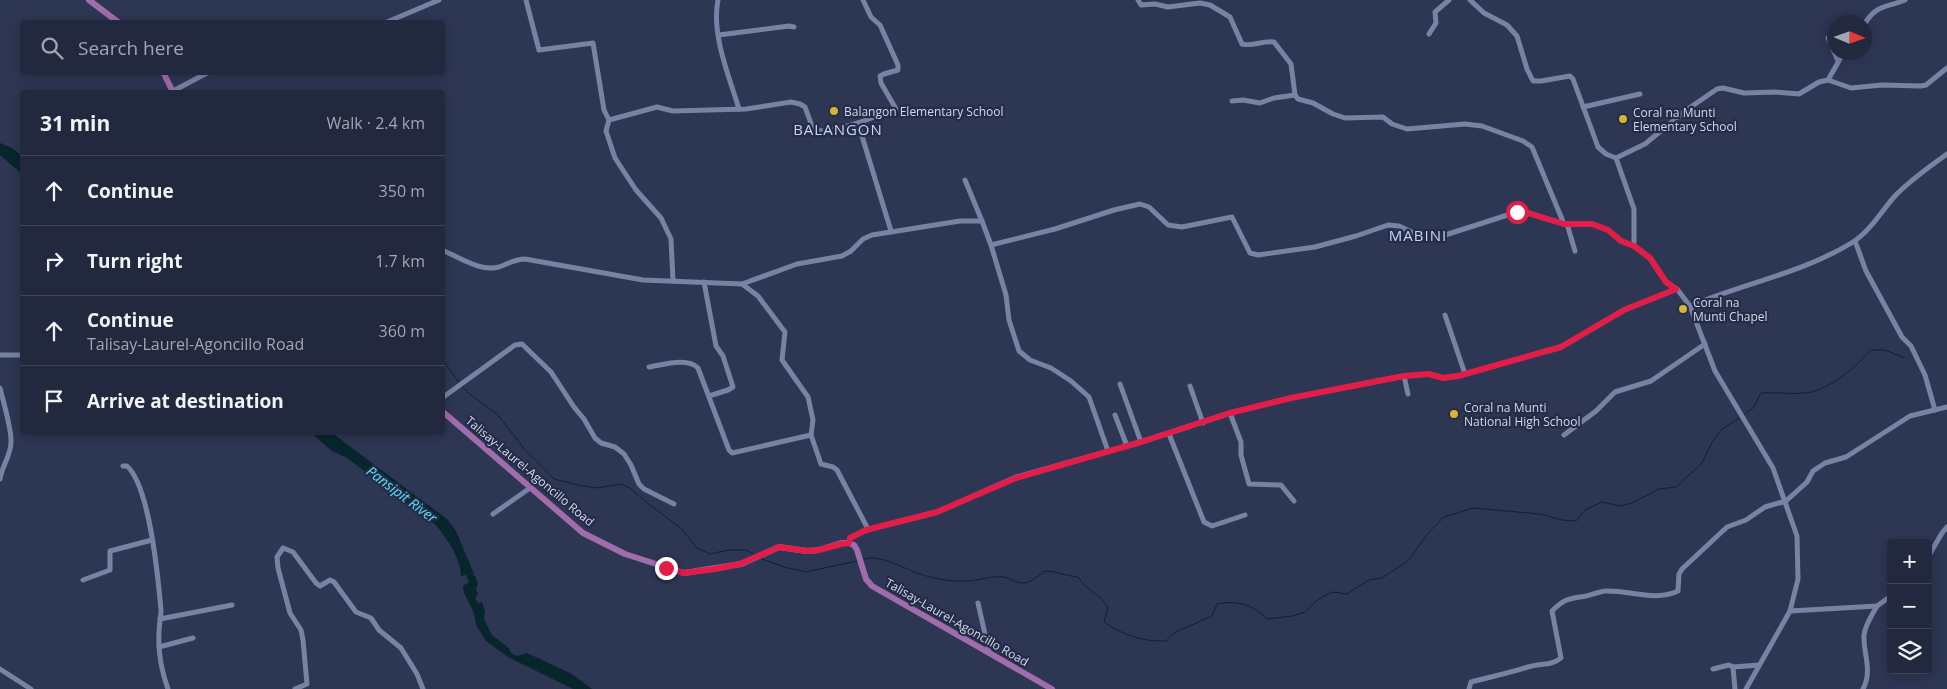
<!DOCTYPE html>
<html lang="en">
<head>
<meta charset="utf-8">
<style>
  body { margin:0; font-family:"Open Sans",sans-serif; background:#2e3449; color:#f1f3f6 }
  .controls { position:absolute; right:15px; bottom:15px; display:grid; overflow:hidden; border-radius:5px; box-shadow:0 2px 12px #0003 }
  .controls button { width:45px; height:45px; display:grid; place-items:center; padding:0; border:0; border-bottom:1px solid #3f4458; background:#22283e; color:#f1f3f6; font:25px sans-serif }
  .compass { position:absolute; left:1827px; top:15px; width:45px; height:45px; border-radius:50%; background:#22283e; box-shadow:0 2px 12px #0003; rotate:92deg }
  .stop { position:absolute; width:15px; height:15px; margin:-11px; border:4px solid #e11d48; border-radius:50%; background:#fff }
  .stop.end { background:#e11d48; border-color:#fff; box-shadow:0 1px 5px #0008 }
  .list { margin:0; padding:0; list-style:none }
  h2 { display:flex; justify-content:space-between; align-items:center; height:65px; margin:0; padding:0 20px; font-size:21px }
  h2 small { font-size:16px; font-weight:400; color:#a2a6b0 }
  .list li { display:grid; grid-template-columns:32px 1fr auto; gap:15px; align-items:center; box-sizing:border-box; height:70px; padding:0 20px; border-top:1px solid #3f4458 }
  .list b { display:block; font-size:19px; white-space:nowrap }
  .list p { margin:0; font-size:16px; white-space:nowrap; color:#a2a6b0 }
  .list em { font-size:16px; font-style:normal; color:#a2a6b0 }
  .icon { flex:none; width:28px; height:28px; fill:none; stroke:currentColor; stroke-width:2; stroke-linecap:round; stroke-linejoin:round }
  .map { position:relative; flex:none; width:1947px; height:689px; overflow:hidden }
  .search { position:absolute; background:#22283e; box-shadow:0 2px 12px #0003; left:20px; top:20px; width:425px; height:55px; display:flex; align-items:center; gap:12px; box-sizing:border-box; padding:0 18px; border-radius:5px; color:#a2a6b0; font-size:19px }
  .panel { position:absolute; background:#22283e; box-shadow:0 2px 12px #0003; left:20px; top:90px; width:425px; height:345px; border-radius:5px }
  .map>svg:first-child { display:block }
  .water { fill:#07262c }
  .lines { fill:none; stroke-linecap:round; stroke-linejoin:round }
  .stream { stroke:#07262c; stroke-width:1 }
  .minor { stroke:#7882a4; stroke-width:5 }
  .major { stroke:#a06cac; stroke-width:6 }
  .route { stroke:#e11d48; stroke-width:6 }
  .poi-dot { fill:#dab333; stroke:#242c48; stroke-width:2 }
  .labels { text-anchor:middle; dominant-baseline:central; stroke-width:4.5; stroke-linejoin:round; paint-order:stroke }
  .poi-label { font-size:12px; fill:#d2d9eb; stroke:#242c48; text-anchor:start }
  .street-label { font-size:12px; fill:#d2d9eb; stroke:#242c48 }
  .water-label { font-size:14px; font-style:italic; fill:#54e1f9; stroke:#242c48 }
  .quarter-label { font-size:15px; letter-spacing:1px; fill:#c7d4f8; stroke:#242c48 }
</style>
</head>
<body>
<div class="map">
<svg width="1947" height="689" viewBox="0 0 1947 689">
  <rect width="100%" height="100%" fill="#2d3653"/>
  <g class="water">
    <polygon points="0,143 12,148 22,156 22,174 0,155"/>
    <path d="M311,433H332L447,519L456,531L474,574L473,576H475L478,584L476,589L478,594L475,599L478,603L482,602L485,612L484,619L492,635L509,648L511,653L517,656L527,653L572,674L592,689H573L508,657L486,641L476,625L474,613L464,593L463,586L469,582L466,575L461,576C461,558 447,539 436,525L347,458L332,451Z"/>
  </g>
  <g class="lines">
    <g class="stream">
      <polyline points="442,359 460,384"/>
      <polyline points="463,387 467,392 498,415 525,450 554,479 578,485 597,488 621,484 630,488 646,502 682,529 697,548 710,554 728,550 746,550 754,554"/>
      <path d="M1744,415L1753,408L1761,393C1775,392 1799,395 1811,392C1832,387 1858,366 1870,350H1885L1904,358"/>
      <polyline points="762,559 784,567 806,572 857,561"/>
      <path d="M864,559C880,555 897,565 912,571C929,578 949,582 968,581C980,580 991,576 1003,577C1009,577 1015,582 1021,583C1030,584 1038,576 1045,571C1056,571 1066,576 1078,577C1088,592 1100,594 1108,607L1104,622C1122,635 1144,642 1166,641L1174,633L1212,616L1217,604C1237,600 1252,604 1267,619L1293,616L1305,612L1319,599L1332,592L1347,594L1369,580L1382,578L1408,561L1429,532L1444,517L1473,508L1540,514L1562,520L1576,521L1585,510L1602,502L1620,506L1632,503L1659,489L1676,487L1702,463L1712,442L1721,430L1739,418"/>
    </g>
    <g class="minor">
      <polyline points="526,0 539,50 593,43 604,110 609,120 657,107 673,111 746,109 791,102 800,104 805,107 813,129 826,132 858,123 896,109 881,83 880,76 884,74 898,70 898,65 880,25 871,17 863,0"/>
      <path d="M718,0C711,34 729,76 739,109"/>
      <path d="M1138,0L1141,5L1155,4L1168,7L1200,3L1210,5L1230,17L1242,44C1253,47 1263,40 1274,42L1291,64L1295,95"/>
      <polyline points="1470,0 1484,13 1507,25 1517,36 1527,69 1533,81 1541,81 1570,76 1573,79 1598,147 1606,154 1616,158 1634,209 1634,246"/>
      <polyline points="387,22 439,0"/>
      <path d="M1864,25C1876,4 1886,8 1905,0"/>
      <polyline points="1429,34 1436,23 1435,12 1449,0"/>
      <polyline points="719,35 789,26 794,27"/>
      <polyline points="1828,38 1838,61"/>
      <polyline points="1828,80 1844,52"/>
      <polyline points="173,91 209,72"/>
      <polyline points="1232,101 1243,100 1260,103 1274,98 1295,95 1298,99 1313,103 1333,114 1345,118 1383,117 1392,124 1407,129 1465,124 1482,126 1523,141 1532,147 1564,224"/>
      <polyline points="1583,107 1640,94"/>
      <polyline points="609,120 606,131 615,158 636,190 661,218 671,239 673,281"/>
      <polyline points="858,123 891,231"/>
      <polyline points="1616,158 1645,144 1685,111 1717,89 1723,88 1744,93 1775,92 1799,94 1819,82 1828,80 1851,88 1882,85 1921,86 1926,85 1947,68"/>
      <polyline points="965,180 982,221"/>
      <polyline points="1567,224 1575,251"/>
      <polyline points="1855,241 1866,271 1902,337 1911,346 1925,375 1935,410"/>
      <polyline points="991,245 1055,229 1114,210 1140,204 1149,207 1168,225 1182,227 1232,217 1250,253 1258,255 1315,247 1356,236 1388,225 1399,226 1424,238 1442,236 1517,212 1528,213 1564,224 1592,224 1608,230 1621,241 1634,246 1650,258 1666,282 1677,289"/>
      <path d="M442,250C459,257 480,272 499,267C508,264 515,259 525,259L643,280L742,284L797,264L842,256L851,251L863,239L872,235L960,221H982L991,245L1006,295L1009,320L1019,351L1030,360L1051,368L1071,381L1089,397L1108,451"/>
      <polyline points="704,282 716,346 723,356 733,387 728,390 709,396"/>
      <polyline points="742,284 758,296 785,332 782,360 808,397 813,420 811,435 821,464 833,467 837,470 868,529"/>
      <polyline points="1690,306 1715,371 1773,468 1797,536 1798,579 1790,611 1746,689"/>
      <polyline points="1445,315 1465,374"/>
      <polyline points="0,355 22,355"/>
      <path d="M649,367C663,365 687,357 698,368L729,450L732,453L811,435"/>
      <polyline points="1404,376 1408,394"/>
      <polyline points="1120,384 1141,442"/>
      <polyline points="1190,386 1203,423"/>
      <path d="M0,388C3,400 12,431 11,442C11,455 2,466 0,479"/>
      <polyline points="442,398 515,345 522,344 551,372 574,407 584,419 595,438 601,443 615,447 624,454 631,465 639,484 644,489 674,504"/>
      <polyline points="1230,413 1241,442 1241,455 1249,484 1281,485 1294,501"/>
      <polyline points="1115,415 1127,446"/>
      <polyline points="1169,434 1204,522 1212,526 1245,515"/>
      <polyline points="1564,435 1596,411 1615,392 1651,381 1705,344"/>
      <path d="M123,466H127C150,487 158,577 161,610C161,617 159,625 159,633C158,653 161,670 168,689"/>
      <polyline points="493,514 530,488"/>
      <path d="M849,543L850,538L866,530L937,512L1016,477L1141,442L1230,413L1291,398L1404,376L1429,374L1443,378L1458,376L1561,347L1624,310L1677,289L1690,306C1744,283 1803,273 1853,242C1870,231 1881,212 1894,197C1910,180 1928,168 1947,154"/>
      <polyline points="1928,557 1942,533 1947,527"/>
      <polyline points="83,580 110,570 110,551 152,540"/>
      <polyline points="978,603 989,652"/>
      <polyline points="1790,611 1877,606 1891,596"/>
      <polyline points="160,619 232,605"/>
      <polyline points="159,647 193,638"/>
      <polyline points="0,669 31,689"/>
      <polyline points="1713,669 1729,665 1733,667"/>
      <polyline points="295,689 307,684 303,640 301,630 290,613 278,568 277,557 283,548 293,552 316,583 320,586 330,580 334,582 356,612 371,618 379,630 401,648 417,674 423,689"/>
      <path d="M1469,689L1471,682C1490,677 1509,673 1528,667C1539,663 1552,666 1561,658L1552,611C1565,598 1569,599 1586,596C1592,595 1598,592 1605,591C1629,590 1655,602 1678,591L1679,574L1682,569L1727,527L1746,520L1765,507L1786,501L1807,482L1813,471L1825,463L1846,457L1910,416L1947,407"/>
      <polyline points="1735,689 1733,667 1759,665"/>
      <path d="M1863,689C1873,670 1863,654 1864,635C1865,625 1872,615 1877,606"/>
    </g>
    <g class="major">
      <polyline points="89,0 118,22"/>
      <polyline points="163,72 173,92"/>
      <polyline points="442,411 583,533 625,554 684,573 741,564 779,547 807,551 819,550 841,543 849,543 854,545 857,550 866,579 872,586 1052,689"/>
    </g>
  </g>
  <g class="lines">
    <polyline class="route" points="666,568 684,573 715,569 740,564 779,547 807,551 819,550 841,544 849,543 850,538 866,530 937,512 1016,478 1141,442 1230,413 1291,398 1404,376 1429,374 1443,378 1458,376 1561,347 1624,310 1676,289 1666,282 1650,258 1634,246 1621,241 1608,230 1592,224 1564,224 1528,213 1517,212"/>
  </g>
  <g class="poi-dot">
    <circle cx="834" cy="111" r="5"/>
    <circle cx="1623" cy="119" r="5"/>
    <circle cx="1683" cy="309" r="5"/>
    <circle cx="1454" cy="414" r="5"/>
  </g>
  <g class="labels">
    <g class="poi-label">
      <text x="844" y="111">Balangon Elementary School</text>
      <text x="1633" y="112">Coral na Munti<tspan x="1633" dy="14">Elementary School</tspan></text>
      <text x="1693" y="302">Coral na<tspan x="1693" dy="14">Munti Chapel</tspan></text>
      <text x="1464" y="407">Coral na Munti<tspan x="1464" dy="14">National High School</tspan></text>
    </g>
    <g class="street-label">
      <text transform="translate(530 471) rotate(40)">Talisay-Laurel-Agoncillo Road</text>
      <text transform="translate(957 622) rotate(30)">Talisay-Laurel-Agoncillo Road</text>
    </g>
    <g class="water-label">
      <text transform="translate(402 494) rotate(37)">Pansipit River</text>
    </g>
    <g class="quarter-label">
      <text x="838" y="129">BALANGON</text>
      <text x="1418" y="235">MABINI</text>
    </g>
  </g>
</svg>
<div class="controls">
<button>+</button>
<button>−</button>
<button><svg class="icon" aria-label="layers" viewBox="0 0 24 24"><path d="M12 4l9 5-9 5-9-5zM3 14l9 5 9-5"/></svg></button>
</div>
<svg class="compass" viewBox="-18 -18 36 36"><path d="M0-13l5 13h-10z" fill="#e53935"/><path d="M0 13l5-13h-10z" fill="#a2a6b0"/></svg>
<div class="stop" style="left:1517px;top:212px"></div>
<div class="stop end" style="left:666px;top:568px"></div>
<div class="search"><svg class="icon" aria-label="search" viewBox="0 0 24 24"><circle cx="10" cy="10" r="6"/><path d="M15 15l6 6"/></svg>Search here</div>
<section class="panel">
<h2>31 min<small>Walk · 2.4 km</small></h2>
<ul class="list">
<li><svg class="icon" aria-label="ahead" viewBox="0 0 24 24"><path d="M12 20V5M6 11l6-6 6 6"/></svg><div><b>Continue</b></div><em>350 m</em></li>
<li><svg class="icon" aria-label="right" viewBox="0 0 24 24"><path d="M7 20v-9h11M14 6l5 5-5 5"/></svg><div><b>Turn right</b></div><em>1.7 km</em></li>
<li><svg class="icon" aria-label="ahead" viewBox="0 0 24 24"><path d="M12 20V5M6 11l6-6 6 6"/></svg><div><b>Continue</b><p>Talisay-Laurel-Agoncillo Road</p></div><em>360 m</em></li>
<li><svg class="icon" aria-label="arrive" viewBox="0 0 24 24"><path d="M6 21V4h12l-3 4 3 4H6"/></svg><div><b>Arrive at destination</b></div></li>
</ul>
</section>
</div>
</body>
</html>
